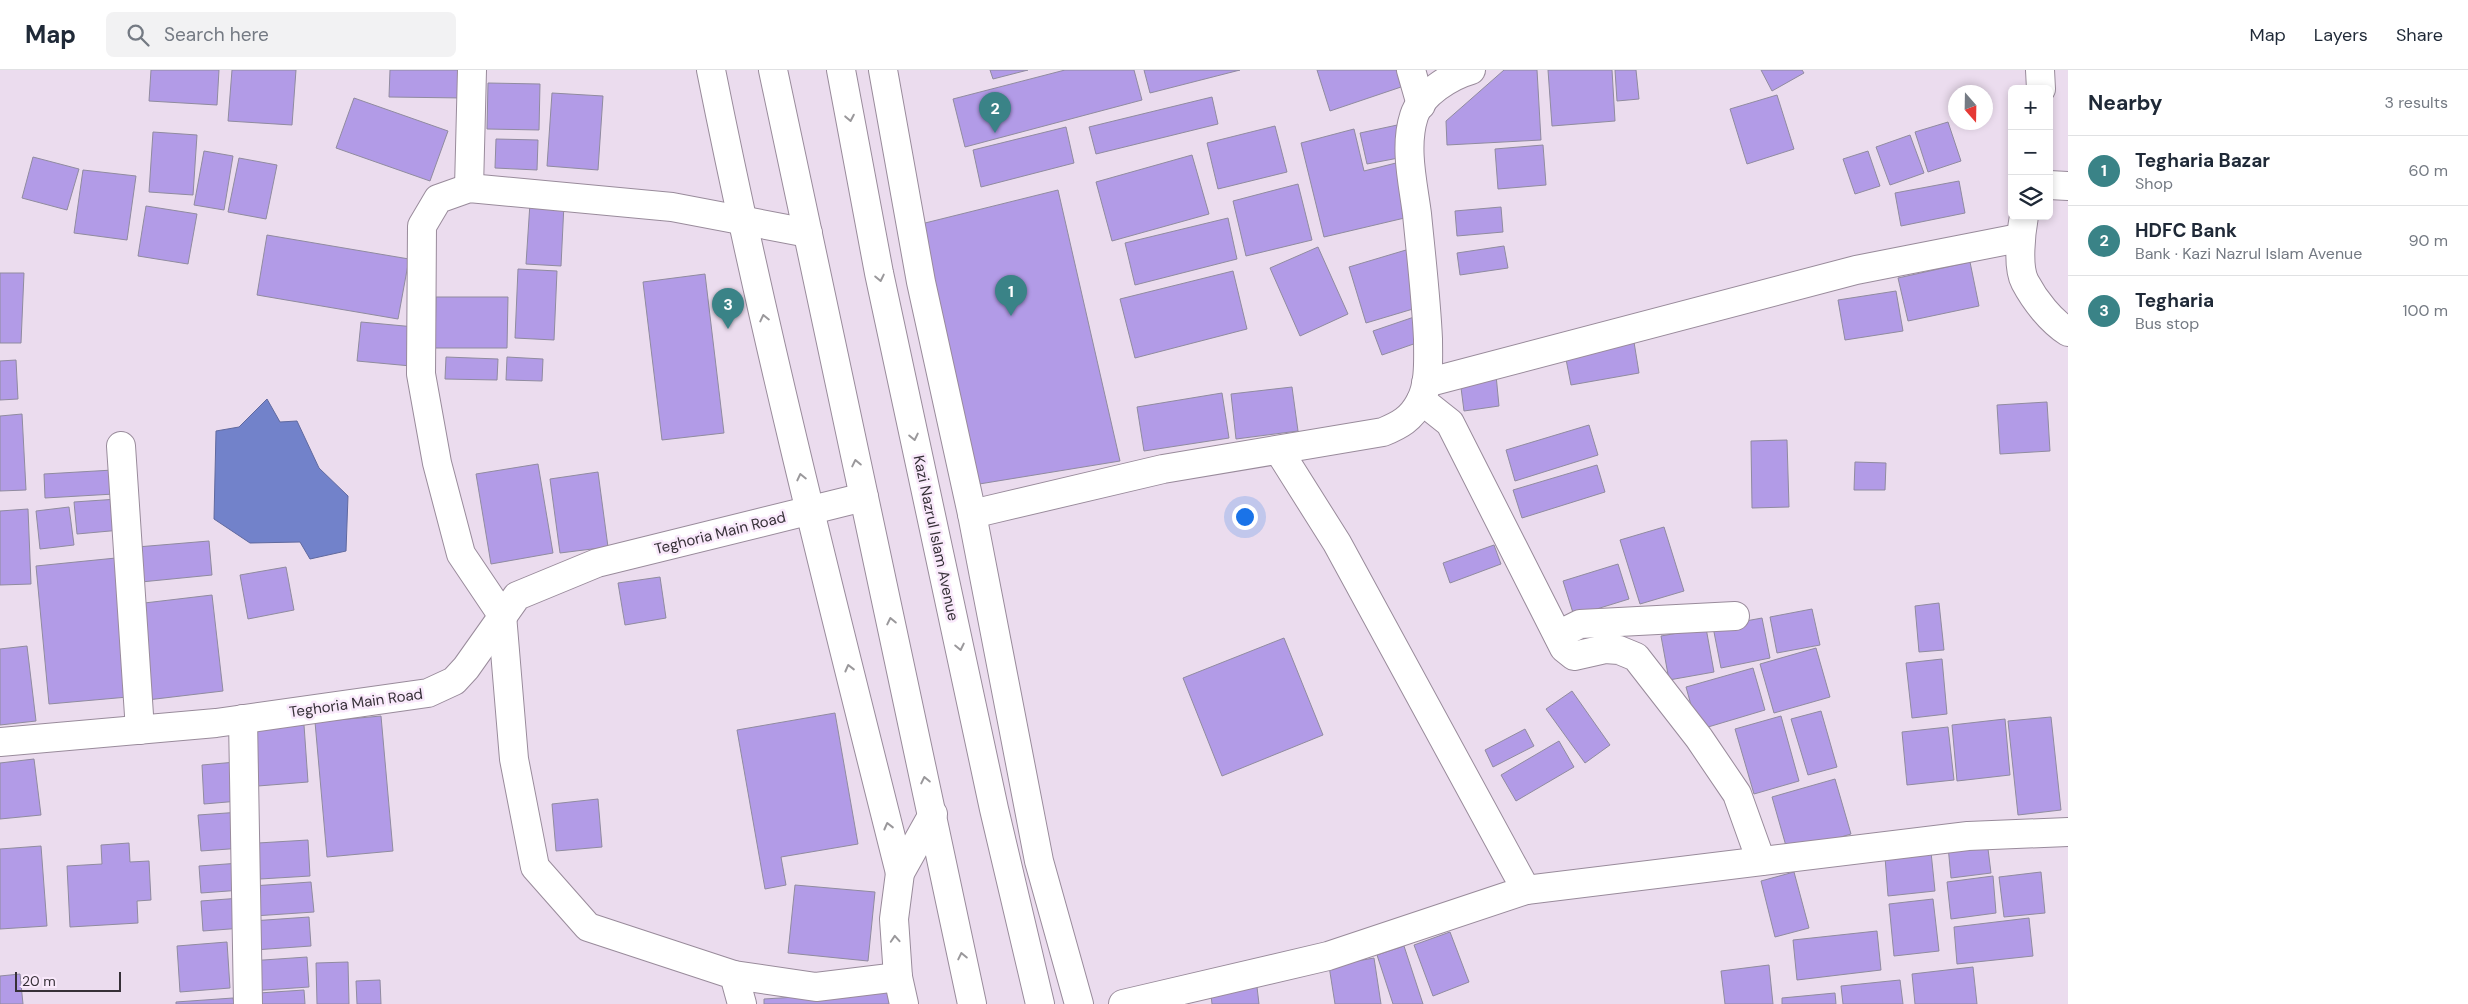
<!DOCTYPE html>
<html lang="en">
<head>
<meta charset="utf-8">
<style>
  body { margin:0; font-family:"DM Sans",sans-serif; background:#f2f2f3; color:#1f2937 }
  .controls { position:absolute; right:15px; top:15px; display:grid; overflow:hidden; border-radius:8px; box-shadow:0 2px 8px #0003 }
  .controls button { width:45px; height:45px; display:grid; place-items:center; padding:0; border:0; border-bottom:1px solid #e0e1e3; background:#fff; color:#1f2937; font:25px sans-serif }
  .compass { position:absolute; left:1948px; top:15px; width:45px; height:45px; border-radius:50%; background:#fff; box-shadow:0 2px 8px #0003; rotate:160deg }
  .scale { position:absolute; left:15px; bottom:12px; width:106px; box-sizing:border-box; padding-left:5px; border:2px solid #363037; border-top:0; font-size:14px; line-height:18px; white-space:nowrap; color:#363037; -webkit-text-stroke:4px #f9e9fb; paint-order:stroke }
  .you { position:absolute; left:1244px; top:446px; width:18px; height:18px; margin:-12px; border:4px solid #fff; border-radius:50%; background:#1a73e8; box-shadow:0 0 0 8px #1a73e833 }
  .badge { display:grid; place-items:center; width:32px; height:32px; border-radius:50%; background:#3a8387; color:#fff; font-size:16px; font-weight:700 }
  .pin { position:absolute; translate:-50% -41px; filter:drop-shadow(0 1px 2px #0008) }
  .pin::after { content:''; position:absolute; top:26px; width:18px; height:15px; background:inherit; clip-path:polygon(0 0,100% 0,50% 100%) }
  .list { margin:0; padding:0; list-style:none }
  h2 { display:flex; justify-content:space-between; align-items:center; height:65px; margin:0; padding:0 20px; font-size:21px }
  h2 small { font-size:16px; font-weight:400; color:#747a83 }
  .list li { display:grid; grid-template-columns:32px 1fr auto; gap:15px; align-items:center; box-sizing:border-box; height:70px; padding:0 20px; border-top:1px solid #e0e1e3 }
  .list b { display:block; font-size:19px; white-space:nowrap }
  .list p { margin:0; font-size:16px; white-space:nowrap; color:#747a83 }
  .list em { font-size:16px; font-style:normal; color:#747a83 }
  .icon { flex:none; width:28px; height:28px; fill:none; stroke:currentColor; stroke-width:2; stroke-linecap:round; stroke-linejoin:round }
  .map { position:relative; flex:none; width:2068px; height:934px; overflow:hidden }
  header { display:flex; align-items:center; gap:30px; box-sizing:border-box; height:70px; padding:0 25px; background:#fff; border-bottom:1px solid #e0e1e3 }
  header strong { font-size:24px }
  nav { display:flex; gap:28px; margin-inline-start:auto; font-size:18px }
  .search { width:350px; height:45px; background:#f2f2f3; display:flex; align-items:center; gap:12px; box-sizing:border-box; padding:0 18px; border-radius:8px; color:#747a83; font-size:19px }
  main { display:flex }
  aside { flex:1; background:#fff }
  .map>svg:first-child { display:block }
  .water { fill:#7282ca; stroke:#60699e }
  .building { fill:#b29be7; stroke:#908b9f }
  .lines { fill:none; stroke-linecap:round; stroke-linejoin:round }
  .minor-casing { stroke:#998b9b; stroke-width:30 }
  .major-casing { stroke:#998b9b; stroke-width:30 }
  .minor { stroke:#fff; stroke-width:28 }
  .major { stroke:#fff; stroke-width:28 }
  .oneway { stroke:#9a989b }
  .labels { text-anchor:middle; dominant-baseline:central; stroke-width:5; stroke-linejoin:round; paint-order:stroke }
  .street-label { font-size:15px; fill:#363037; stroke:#f9e9fb }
</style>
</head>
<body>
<header>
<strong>Map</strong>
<div class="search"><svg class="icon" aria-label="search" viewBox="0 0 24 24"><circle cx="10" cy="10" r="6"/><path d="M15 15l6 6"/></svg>Search here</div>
<nav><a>Map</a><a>Layers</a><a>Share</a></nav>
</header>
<main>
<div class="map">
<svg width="2068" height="934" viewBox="0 0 2068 934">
  <rect width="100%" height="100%" fill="#ebdcee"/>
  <polygon class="water" points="267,329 280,352 297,351 319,398 348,426 346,481 310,489 300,472 250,473 214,449 216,361 239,357"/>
  <g class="building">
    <polygon points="151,0 219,0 217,35 149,31"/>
    <polygon points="232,0 296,0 292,55 228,51"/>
    <polygon points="390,0 465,0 464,28 389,27"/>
    <polygon points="990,0 1028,0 993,9"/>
    <polygon points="1065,0 1134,0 1142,30 965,77 953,29"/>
    <polygon points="1144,0 1240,0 1150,23"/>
    <polygon points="1317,0 1399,0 1404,16 1330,41"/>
    <polygon points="1504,0 1537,0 1541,70 1447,75 1446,51"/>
    <polygon points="1548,0 1612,0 1615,51 1552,56"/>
    <polygon points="1615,0 1636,0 1639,29 1617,31"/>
    <polygon points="1761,0 1802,0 1804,3 1772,21"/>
    <polygon points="488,13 540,14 539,60 487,59"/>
    <polygon points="552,23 603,26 598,100 547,96"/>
    <polygon points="1777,25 1794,79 1747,94 1730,39"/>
    <polygon points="1212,27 1218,54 1096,84 1089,57"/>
    <polygon points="354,28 448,61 430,111 336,78"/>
    <polygon points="1948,52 1961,91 1928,102 1915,62"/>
    <polygon points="1402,54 1409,86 1367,94 1360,63"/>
    <polygon points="1275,56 1287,102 1218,119 1207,73"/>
    <polygon points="1066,57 1074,93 981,117 973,80"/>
    <polygon points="1354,59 1364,101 1400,92 1413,146 1324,167 1301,73"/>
    <polygon points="153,62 197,65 193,125 149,122"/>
    <polygon points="1910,65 1924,103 1890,115 1876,77"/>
    <polygon points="496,69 538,70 537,100 495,98"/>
    <polygon points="1543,75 1546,115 1498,119 1495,79"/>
    <polygon points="204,81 233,86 224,140 194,135"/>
    <polygon points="1868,81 1880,116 1855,124 1843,89"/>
    <polygon points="1192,85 1209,144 1112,171 1096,112"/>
    <polygon points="33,87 79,99 67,140 22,128"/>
    <polygon points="239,88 277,95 266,149 228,142"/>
    <polygon points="83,100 136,106 127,170 74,163"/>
    <polygon points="1959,111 1965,143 1901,156 1895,123"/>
    <polygon points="1298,114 1312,170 1246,186 1233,131"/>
    <polygon points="1058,120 1120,391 967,416 917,155"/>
    <polygon points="530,133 564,134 561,196 526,194"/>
    <polygon points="146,136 197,144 188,194 138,186"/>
    <polygon points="1501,137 1503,162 1457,166 1455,141"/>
    <polygon points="1228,148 1237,189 1135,215 1125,173"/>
    <polygon points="267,165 409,189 398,249 257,225"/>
    <polygon points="1504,176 1508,198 1460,205 1457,183"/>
    <polygon points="1318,177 1348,244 1300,266 1270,198"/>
    <polygon points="1406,180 1423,236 1366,253 1349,197"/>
    <polygon points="1970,192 1979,236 1908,251 1898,208"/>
    <polygon points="518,199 557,201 554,270 515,268"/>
    <polygon points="1233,201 1247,259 1135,288 1120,229"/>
    <polygon points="0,203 24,203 21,273 0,273"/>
    <polygon points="705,204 724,363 662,370 643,212"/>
    <polygon points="1896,221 1903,261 1845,270 1838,230"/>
    <polygon points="436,227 508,227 507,278 435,278"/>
    <polygon points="1417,246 1425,270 1382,285 1373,261"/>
    <polygon points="361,252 415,257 411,296 357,291"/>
    <polygon points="1634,272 1639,303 1571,315 1565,284"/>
    <polygon points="446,287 498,289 497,310 445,309"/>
    <polygon points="507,287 543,289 542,311 506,310"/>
    <polygon points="16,290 18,329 0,330 0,291"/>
    <polygon points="1496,305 1499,336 1464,341 1460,310"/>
    <polygon points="1292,317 1298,361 1236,369 1231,324"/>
    <polygon points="1222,323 1229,368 1144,381 1137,337"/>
    <polygon points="2047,332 2050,381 2000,384 1997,335"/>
    <polygon points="22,344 26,420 0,421 0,346"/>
    <polygon points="1589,355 1598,385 1515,411 1506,380"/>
    <polygon points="1787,370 1789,437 1752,438 1751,371"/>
    <polygon points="1855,392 1886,393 1885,420 1854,420"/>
    <polygon points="538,394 553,483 491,494 476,404"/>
    <polygon points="1597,395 1605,422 1522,448 1513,420"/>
    <polygon points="113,400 114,424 45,428 44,404"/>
    <polygon points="598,402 608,477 560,483 550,409"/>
    <polygon points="118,429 121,460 77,464 74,432"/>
    <polygon points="69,437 74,475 40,479 36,441"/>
    <polygon points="28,439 31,514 0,515 0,441"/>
    <polygon points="1664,457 1684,521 1640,534 1620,470"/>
    <polygon points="209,471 212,505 141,512 137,477"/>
    <polygon points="1494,475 1501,494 1450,513 1443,493"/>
    <polygon points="116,488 128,627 49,634 36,496"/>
    <polygon points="1618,494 1629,529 1574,546 1563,511"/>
    <polygon points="286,497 294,540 248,549 240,505"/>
    <polygon points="660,507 666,548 625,555 618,513"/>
    <polygon points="212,525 223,621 147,630 136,534"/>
    <polygon points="1939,533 1944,580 1919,582 1915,536"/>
    <polygon points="1812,539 1820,575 1777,583 1770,547"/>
    <polygon points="1762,548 1770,588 1721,598 1713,557"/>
    <polygon points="1706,558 1714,602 1669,610 1661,566"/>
    <polygon points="1284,568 1323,665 1222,706 1183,608"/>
    <polygon points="27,576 36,651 0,655 0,579"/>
    <polygon points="1816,578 1830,627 1774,643 1760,594"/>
    <polygon points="1942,589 1947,644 1912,648 1906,593"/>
    <polygon points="1753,598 1765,640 1698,660 1686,617"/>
    <polygon points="1572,621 1610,675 1585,693 1546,639"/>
    <polygon points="1821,641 1837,697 1808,705 1791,649"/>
    <polygon points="835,643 858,774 781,787 786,815 765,819 737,660"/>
    <polygon points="381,646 393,781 327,787 315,652"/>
    <polygon points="1781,646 1799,711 1754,724 1735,659"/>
    <polygon points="2051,647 2061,740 2018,745 2008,651"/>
    <polygon points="2005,649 2010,705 1957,711 1952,655"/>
    <polygon points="304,655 308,712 258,716 254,659"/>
    <polygon points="1948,657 1954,710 1907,715 1902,662"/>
    <polygon points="1525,659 1534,676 1493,697 1485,680"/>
    <polygon points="1559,671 1574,697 1516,731 1501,705"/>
    <polygon points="34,689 41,745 0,749 0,693"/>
    <polygon points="236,692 239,731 204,734 202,695"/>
    <polygon points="1835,709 1851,764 1788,783 1772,727"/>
    <polygon points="598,729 602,777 556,781 552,734"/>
    <polygon points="241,742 243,778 201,781 198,745"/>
    <polygon points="308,770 310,806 260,809 258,773"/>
    <polygon points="1987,771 1991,803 1951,808 1948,776"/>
    <polygon points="129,773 130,792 149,791 151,830 137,831 138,853 70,857 67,796 102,794 101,775"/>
    <polygon points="41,776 47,856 0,859 0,779"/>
    <polygon points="1931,782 1935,821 1888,826 1885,787"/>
    <polygon points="240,793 242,820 201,823 199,796"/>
    <polygon points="1794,802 1809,858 1775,867 1761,811"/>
    <polygon points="2041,802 2045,843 2004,847 1999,807"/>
    <polygon points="1993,806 1996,843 1951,849 1947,812"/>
    <polygon points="311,812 314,842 254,846 252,816"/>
    <polygon points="795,815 875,822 868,891 788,883"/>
    <polygon points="241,828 243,858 203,861 201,831"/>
    <polygon points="1933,829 1939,881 1894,886 1889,834"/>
    <polygon points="309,847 311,876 254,880 252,851"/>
    <polygon points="2029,848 2033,886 1957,894 1954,857"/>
    <polygon points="1877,861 1881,900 1797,910 1793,870"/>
    <polygon points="1450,862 1469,912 1433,926 1414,875"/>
    <polygon points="227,872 230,918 180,922 177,876"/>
    <polygon points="1404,876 1423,934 1393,934 1377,885"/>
    <polygon points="307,887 309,917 250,921 249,891"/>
    <polygon points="1374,888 1381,934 1335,934 1329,896"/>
    <polygon points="348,892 349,934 317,934 316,893"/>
    <polygon points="1769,895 1773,934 1725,934 1721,901"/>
    <polygon points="1973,897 1977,934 1915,934 1912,904"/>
    <polygon points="20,904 23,934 0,934 0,906"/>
    <polygon points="380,910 381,934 357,934 356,911"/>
    <polygon points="1900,910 1903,934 1843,934 1841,916"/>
    <polygon points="1257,917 1259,934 1212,934 1211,925"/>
    <polygon points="304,920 305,934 260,934 259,923"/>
    <polygon points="894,921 895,934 764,934 764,929"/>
    <polygon points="1835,923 1836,934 1782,934 1782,928"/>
    <polygon points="233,928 234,934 176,934 176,932"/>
  </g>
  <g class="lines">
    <defs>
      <g id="minor">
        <path d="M711,0C765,270 833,536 900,803"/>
        <polyline points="883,0 921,212 972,444 1039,791 1079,934"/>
        <polyline points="1411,0 1421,35"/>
        <polyline points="2040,0 2041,19"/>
        <polyline points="2049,115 2068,116"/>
        <polyline points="469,118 472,0"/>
        <path d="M2024,146C2021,163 2017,197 2025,212C2035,231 2051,251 2068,262"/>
        <polyline points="1426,313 1856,200 2019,168"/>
        <polyline points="1421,330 1450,353 1564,578 1574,586 1605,579 1619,580 1636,587 1699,668 1737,724 1761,791"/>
        <polyline points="121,376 140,660"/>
        <path d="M972,444L1163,399L1383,362C1400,355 1411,349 1420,332C1430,314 1428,288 1428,269C1426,227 1421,185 1417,144C1413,113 1404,77 1414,46C1421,24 1450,6 1471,0"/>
        <polyline points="1558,565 1580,554 1735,546"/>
        <polyline points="243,649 248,934"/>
        <polyline points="0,672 216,653 428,623 454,611 466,598 517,526 597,493 864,427"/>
        <polyline points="1526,820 1968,766 2068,762"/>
        <polyline points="734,905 816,917 898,907"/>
        <polyline points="742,934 734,905 588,857 535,797 514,689 502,545 461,484 437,393 421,304 422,156 438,129 469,118 672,137 808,163"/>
        <polyline points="904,934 898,907 894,849 900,803 933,744"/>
        <polyline points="1123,934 1328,886 1526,820 1337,473 1279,381"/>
      </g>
      <g id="major">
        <polyline points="773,0 972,934"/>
        <polyline points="841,0 879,203 994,739 1040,934"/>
      </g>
    </defs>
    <use href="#minor" class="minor-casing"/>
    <use href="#major" class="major-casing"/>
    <use href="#minor" class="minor"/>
    <use href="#major" class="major"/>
  </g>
  <defs><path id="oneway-chevron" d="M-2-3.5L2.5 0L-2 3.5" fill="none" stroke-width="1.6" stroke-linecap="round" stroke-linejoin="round" transform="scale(1.25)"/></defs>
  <g class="oneway">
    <use href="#oneway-chevron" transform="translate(850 48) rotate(79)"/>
    <use href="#oneway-chevron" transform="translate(880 208) rotate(78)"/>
    <use href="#oneway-chevron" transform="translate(764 248) rotate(-103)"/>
    <use href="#oneway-chevron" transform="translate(914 367) rotate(78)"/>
    <use href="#oneway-chevron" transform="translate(856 393) rotate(-102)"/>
    <use href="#oneway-chevron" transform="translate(801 407) rotate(-103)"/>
    <use href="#oneway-chevron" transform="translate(891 551) rotate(-102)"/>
    <use href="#oneway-chevron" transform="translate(960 577) rotate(78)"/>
    <use href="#oneway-chevron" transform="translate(849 598) rotate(-104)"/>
    <use href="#oneway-chevron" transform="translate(925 710) rotate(-102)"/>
    <use href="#oneway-chevron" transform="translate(888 756) rotate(-104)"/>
    <use href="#oneway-chevron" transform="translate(895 869) rotate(-94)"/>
    <use href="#oneway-chevron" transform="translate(962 886) rotate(-102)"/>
  </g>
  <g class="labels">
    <g class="street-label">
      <text transform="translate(720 463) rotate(-14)">Teghoria Main Road</text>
      <text transform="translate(936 468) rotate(78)">Kazi Nazrul Islam Avenue</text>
      <text transform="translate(356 633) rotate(-8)">Teghoria Main Road</text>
    </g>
  </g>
</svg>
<div class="controls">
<button>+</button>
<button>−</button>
<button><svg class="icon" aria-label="layers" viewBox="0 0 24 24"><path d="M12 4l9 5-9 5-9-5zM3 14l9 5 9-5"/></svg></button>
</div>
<svg class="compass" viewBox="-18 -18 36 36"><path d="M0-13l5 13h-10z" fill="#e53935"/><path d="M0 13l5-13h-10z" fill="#747a83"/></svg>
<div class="scale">20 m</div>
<div class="you"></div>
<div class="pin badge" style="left:1011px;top:246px">1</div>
<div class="pin badge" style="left:995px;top:63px">2</div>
<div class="pin badge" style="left:728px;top:259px">3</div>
</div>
<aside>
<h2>Nearby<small>3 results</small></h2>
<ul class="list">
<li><span class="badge">1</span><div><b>Tegharia Bazar</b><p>Shop</p></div><em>60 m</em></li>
<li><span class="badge">2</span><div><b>HDFC Bank</b><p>Bank · Kazi Nazrul Islam Avenue</p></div><em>90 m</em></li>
<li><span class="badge">3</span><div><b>Tegharia</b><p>Bus stop</p></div><em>100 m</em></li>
</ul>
</aside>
</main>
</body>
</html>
